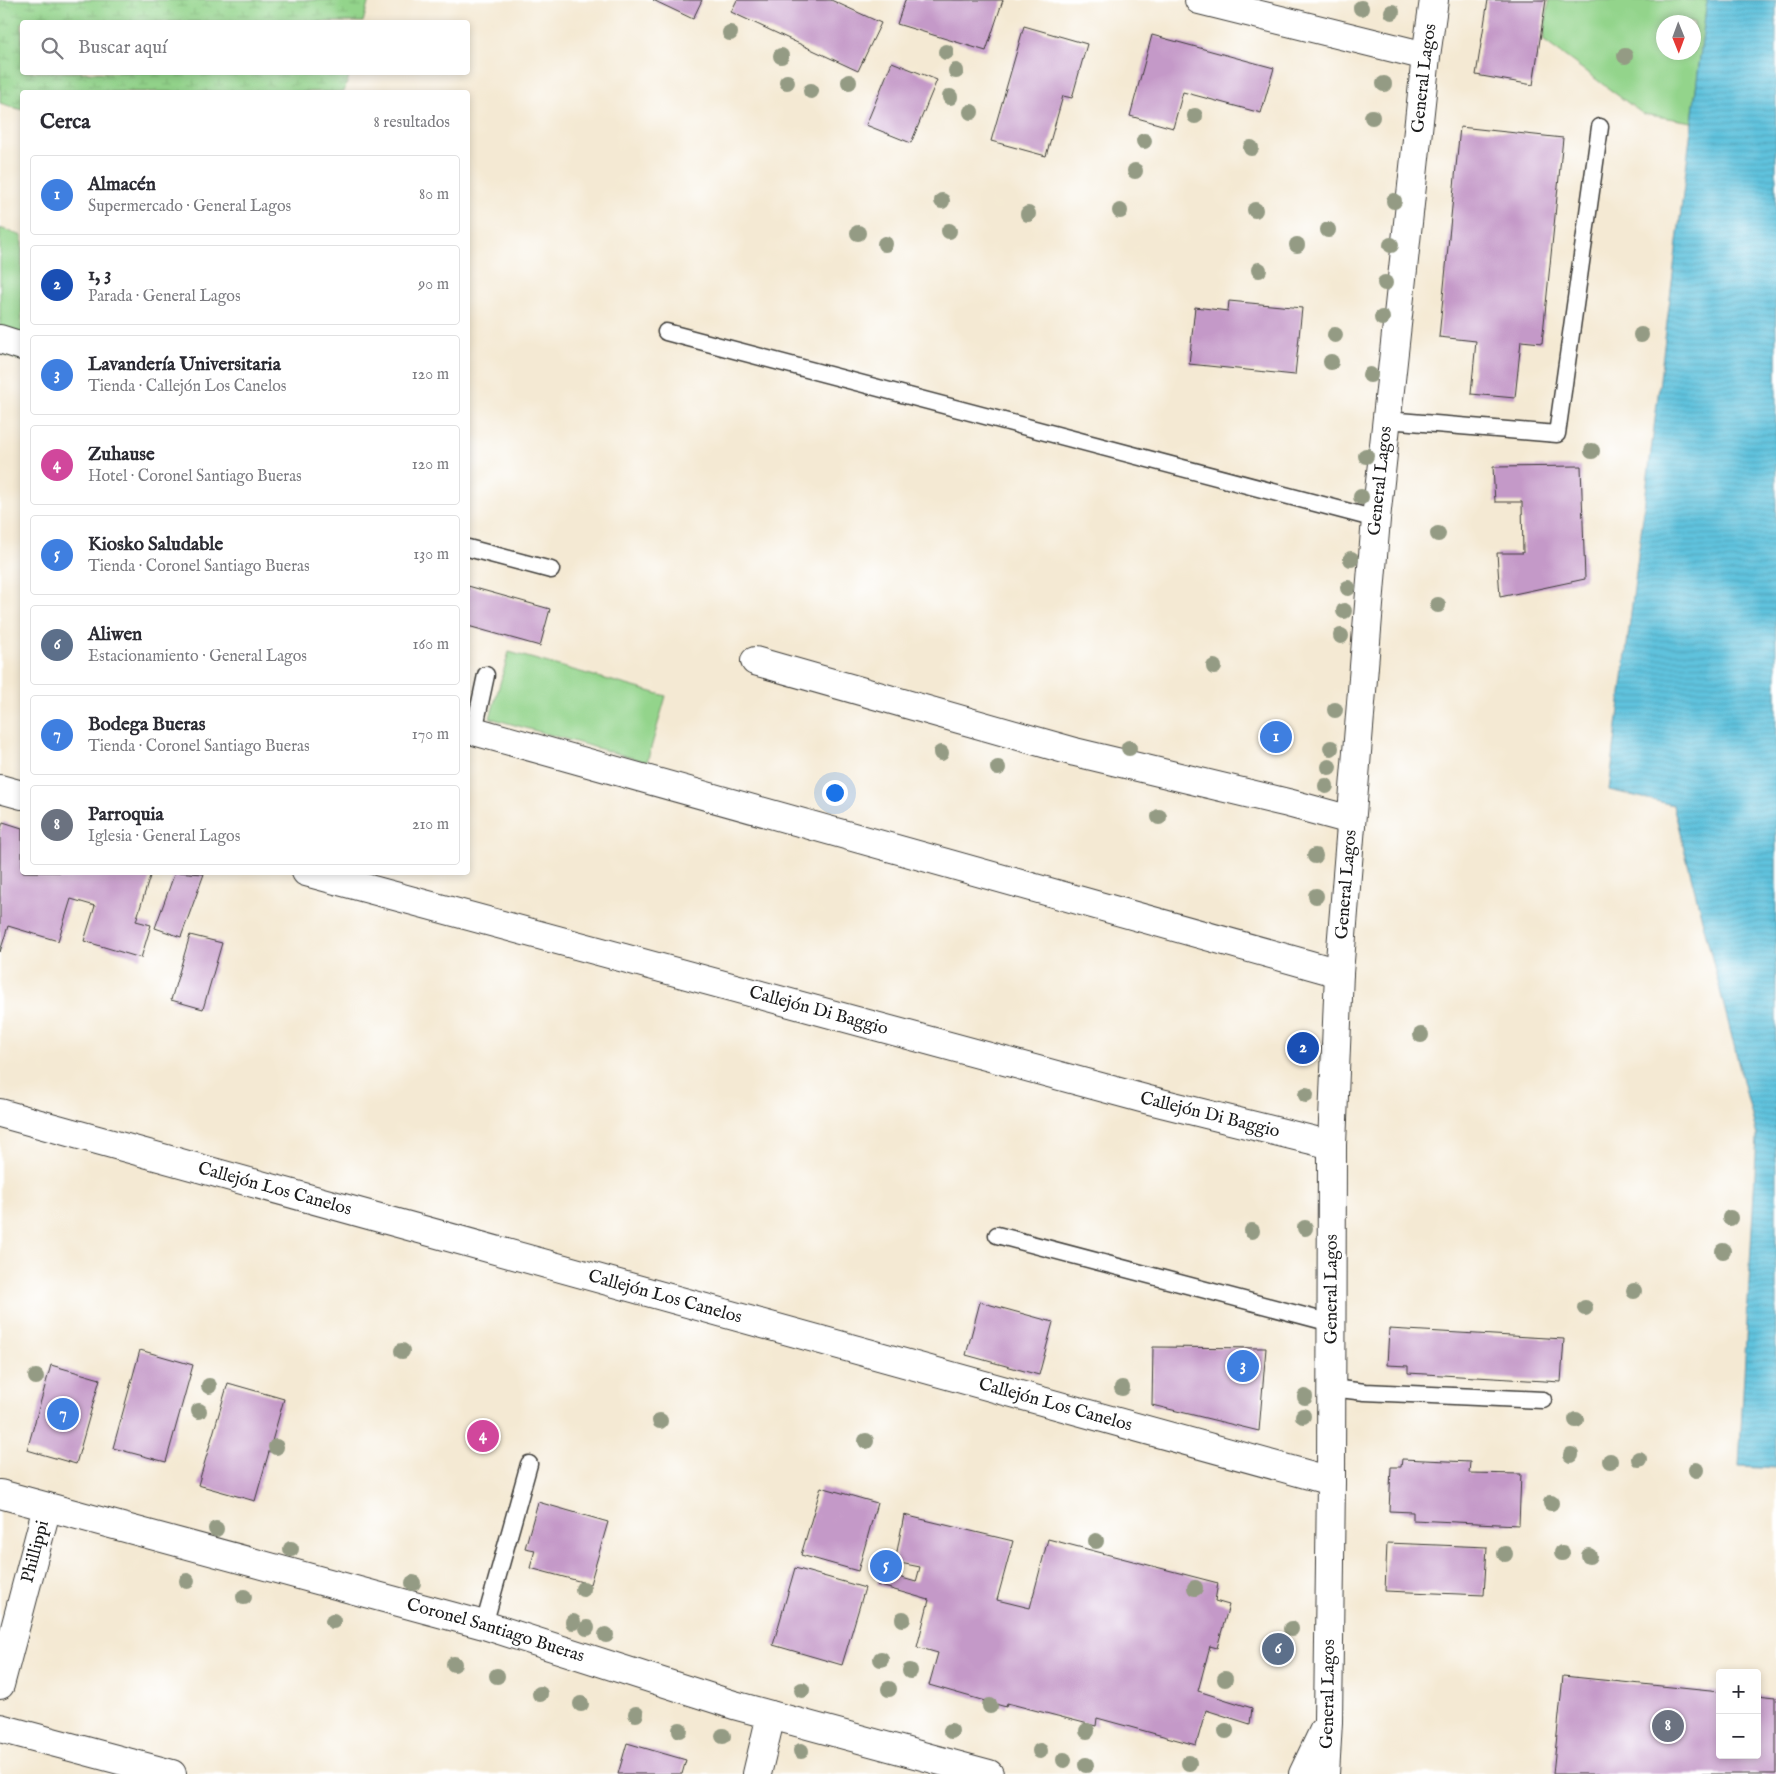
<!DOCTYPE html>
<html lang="es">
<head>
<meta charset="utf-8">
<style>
  body { margin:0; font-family:"IM FELL English",serif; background:#f2f2f3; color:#2b2b33 }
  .controls { position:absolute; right:15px; bottom:15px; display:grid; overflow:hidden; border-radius:5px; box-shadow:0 2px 8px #0003 }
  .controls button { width:45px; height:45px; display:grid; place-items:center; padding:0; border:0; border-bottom:1px solid #e1e1e2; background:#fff; color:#2b2b33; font:25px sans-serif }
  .compass { position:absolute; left:1656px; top:15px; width:45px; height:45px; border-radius:50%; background:#fff; box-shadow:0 2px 8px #0003; rotate:179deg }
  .you { position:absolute; left:834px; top:792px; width:18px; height:18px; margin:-12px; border:4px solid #fff; border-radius:50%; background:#1a73e8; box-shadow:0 0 0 8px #1a73e833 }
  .badge { display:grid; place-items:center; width:32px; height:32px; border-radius:50%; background:#d93025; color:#fff; font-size:16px; font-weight:700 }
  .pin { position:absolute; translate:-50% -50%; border:2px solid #fff; box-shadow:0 1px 5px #0006 }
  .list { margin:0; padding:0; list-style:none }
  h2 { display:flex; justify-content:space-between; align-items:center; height:65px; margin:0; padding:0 20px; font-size:21px }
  h2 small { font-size:16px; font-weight:400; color:#7c7c81 }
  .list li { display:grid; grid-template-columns:32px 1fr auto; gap:15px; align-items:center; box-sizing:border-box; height:80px; margin:0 10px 10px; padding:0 10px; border:1px solid #e1e1e2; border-radius:5px }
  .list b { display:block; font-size:19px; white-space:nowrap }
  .list p { margin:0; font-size:16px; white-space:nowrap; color:#7c7c81 }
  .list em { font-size:16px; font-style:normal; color:#7c7c81 }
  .icon { flex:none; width:28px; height:28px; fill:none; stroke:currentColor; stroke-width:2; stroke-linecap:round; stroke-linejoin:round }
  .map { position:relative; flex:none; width:1776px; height:1774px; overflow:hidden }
  .search { position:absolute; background:#fff; box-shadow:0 2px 8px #0003; left:20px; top:20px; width:450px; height:55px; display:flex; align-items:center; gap:12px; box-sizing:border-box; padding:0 18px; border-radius:5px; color:#7c7c81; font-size:19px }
  .panel { position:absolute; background:#fff; box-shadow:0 2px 8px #0003; left:20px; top:90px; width:450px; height:785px; border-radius:5px }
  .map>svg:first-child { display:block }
  .green { fill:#93d48b; stroke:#587854; fill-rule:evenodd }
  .wetland { fill:url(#wetland-marsh); stroke:#587854 }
  .water { fill:url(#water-rules); stroke:#3e6f7c }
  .building { fill:#c499c8 }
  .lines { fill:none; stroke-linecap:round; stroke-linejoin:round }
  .lane-casing { stroke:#3c3b37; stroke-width:19 }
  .street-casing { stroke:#3c3b37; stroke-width:30 }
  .secondary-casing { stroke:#3c3b37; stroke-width:30 }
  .lane { stroke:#fff; stroke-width:16 }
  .street { stroke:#fff; stroke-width:28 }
  .secondary { stroke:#fff; stroke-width:28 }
  .tree { fill:#949b84 }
  .labels { text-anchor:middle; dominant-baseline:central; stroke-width:4; stroke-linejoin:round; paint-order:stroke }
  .street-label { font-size:18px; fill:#1c1c1c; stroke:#fff }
</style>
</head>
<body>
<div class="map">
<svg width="1776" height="1774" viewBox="0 0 1776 1774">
  <defs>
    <pattern id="wetland-marsh" width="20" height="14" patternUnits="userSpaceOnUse" patternTransform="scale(1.25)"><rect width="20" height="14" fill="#93d48b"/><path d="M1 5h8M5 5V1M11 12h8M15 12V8" fill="none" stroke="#7eb577"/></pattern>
    <pattern id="water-rules" width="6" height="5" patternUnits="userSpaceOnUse" patternTransform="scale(1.25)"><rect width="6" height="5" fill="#5fc2dd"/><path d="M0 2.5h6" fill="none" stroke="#52a6bd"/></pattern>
  </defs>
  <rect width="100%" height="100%" fill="#fff"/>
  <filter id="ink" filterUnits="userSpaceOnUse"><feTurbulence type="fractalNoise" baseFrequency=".02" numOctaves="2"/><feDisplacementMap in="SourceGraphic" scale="10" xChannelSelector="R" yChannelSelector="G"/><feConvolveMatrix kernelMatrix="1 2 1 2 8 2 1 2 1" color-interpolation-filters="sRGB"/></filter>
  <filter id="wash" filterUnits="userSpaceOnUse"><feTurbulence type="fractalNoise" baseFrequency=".0096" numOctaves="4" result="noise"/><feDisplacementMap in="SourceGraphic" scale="20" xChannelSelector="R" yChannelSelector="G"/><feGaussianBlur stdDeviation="1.12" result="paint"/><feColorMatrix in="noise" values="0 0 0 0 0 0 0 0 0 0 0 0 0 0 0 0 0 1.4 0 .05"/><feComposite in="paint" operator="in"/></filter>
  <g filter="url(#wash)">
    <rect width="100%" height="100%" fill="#f4e9d3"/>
    <g class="green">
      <path d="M1549,0H1707L1692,122L1643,114L1543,40ZM1664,22H1694V52H1664Z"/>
      <polygon points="0,228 22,236 22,361 0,354"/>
      <polygon points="509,652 666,696 647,762 490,718"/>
    </g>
    <polygon class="wetland" points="0,0 369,0 363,22 22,22 22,72 350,73 344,92 22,92 22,110 0,103"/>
    <polygon class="water" points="1707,0 1776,0 1776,1468 1739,1466 1757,1136 1673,805 1609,790"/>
    <g id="blocks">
      <g class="building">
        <polygon points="653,0 702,0 693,19"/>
        <polygon points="737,0 831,0 881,23 858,71 731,12"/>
        <polygon points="905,0 1003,0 986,51 897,24"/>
        <polygon points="1488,0 1546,0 1533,85 1476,75"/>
        <polygon points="1024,26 1087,44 1072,98 1063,96 1046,156 991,141"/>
        <polygon points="1152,35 1274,68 1261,113 1183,92 1173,128 1130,116"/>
        <polygon points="892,62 937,80 911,143 866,125"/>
        <polygon points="1460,127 1563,138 1542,343 1521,341 1515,398 1471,394 1476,341 1439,337"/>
        <polygon points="1229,301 1302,308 1295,375 1189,364 1195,307 1228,311"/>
        <polygon points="1581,466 1585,579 1500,597 1497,553 1523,553 1522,502 1495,502 1493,467"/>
        <polygon points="468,586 550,609 540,646 468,626"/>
        <polygon points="3,822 22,828 22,872 151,873 136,921 151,925 141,958 84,941 95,906 71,899 58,941 8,926 0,952 0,832"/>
        <polygon points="175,872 204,874 181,937 155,928"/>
        <polygon points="190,935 222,943 203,1009 171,1000"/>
        <polygon points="980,1302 1053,1322 1039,1375 966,1355"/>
        <polygon points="1389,1329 1564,1339 1561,1382 1408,1373 1408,1366 1387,1365"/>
        <polygon points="1153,1347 1266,1348 1259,1431 1152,1405"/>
        <polygon points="140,1350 193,1365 166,1462 113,1448"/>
        <polygon points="51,1365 100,1379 76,1464 27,1450"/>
        <polygon points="228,1383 284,1399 255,1501 198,1485"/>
        <polygon points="1402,1459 1470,1462 1469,1473 1521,1474 1519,1525 1413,1520 1413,1512 1389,1511 1391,1467 1401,1467"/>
        <polygon points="821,1487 877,1503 858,1571 801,1555"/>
        <polygon points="538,1502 608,1522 590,1584 530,1568 535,1550 525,1548"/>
        <polygon points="904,1515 1013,1541 997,1600 1030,1608 1048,1539 1218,1583 1215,1601 1229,1605 1217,1648 1210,1646 1198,1691 1252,1708 1250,1724 1206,1710 1196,1745 1097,1718 1096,1726 1007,1703 1006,1707 929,1685 938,1653 917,1647 929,1600 877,1585 881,1572 916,1582 920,1567 895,1562"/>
        <polygon points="1387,1543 1487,1547 1484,1595 1385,1591"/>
        <polygon points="795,1568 865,1588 842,1665 773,1645"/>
        <polygon points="1563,1676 1720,1692 1720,1755 1757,1755 1757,1695 1776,1697 1776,1774 1553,1774"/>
        <polygon points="627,1743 686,1760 682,1774 618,1774"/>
      </g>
    </g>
  </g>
  <g filter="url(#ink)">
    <use href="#blocks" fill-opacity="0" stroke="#3c3b37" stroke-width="1"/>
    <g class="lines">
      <defs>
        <g id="lane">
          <polyline points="666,332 1376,519"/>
          <polyline points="1387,420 1557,434 1600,127"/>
          <polyline points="468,548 551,570"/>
          <polyline points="474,731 486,675"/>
          <polyline points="997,1235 1331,1323"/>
          <polyline points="1331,1388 1365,1392 1543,1400"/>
          <polyline points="484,1625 529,1464"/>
        </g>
        <g id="street">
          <polyline points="1199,0 1426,56"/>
          <polyline points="0,339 22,346"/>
          <polyline points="755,661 1075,752 1288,803 1351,820"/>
          <polyline points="474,731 1339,973"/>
          <polyline points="0,789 22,795"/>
          <path id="s1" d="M306,872L1145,1099L1332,1145"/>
          <path id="s2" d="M0,1113L1331,1481"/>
          <path id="s3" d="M0,1685L47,1507"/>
          <polyline points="0,1728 172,1774"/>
        </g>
        <g id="secondary">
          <path id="s4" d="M0,1494L484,1625L734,1705L989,1774"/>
          <polyline points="757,1774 771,1715"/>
          <polyline points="1303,1774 1323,1732"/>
          <path id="s5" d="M1325,1774L1328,1722L1331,1481L1332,1145L1339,973L1376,519L1426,56L1434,0"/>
        </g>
      </defs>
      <use href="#lane" class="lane-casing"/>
      <use href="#street" class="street-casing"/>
      <use href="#secondary" class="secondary-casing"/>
      <use href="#lane" class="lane"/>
      <use href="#street" class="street"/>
      <use href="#secondary" class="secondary"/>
    </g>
    <g class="tree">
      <circle cx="1361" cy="8" r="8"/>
      <circle cx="1392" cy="12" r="8"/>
      <circle cx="730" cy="33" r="8"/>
      <circle cx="946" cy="52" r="8"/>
      <circle cx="781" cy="56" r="8"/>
      <circle cx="1625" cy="56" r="8"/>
      <circle cx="956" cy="71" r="8"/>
      <circle cx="787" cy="82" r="8"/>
      <circle cx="849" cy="82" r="8"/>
      <circle cx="1384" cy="84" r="8"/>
      <circle cx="811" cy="91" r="8"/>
      <circle cx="950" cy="97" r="8"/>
      <circle cx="971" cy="112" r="8"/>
      <circle cx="1195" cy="116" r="8"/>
      <circle cx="1372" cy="117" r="8"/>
      <circle cx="1144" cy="141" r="8"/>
      <circle cx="1251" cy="148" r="8"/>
      <circle cx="1135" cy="171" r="8"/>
      <circle cx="942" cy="201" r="8"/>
      <circle cx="1394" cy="201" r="8"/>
      <circle cx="1255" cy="210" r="8"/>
      <circle cx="1120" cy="211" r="8"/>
      <circle cx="1028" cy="214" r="8"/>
      <circle cx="1328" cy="230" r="8"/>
      <circle cx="949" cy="231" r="8"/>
      <circle cx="858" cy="233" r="8"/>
      <circle cx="885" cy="244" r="8"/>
      <circle cx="1297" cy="245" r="8"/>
      <circle cx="1391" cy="245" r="8"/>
      <circle cx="1259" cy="270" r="8"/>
      <circle cx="1385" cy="283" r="8"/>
      <circle cx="1382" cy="318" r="8"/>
      <circle cx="1335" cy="335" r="8"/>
      <circle cx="1641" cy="335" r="8"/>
      <circle cx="1331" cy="362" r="8"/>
      <circle cx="1370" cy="375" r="8"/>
      <circle cx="1592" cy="451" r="8"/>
      <circle cx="1366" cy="456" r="8"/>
      <circle cx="1361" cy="497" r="8"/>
      <circle cx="1438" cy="534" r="8"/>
      <circle cx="1351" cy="559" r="8"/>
      <circle cx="1348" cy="588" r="8"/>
      <circle cx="1438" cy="605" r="8"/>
      <circle cx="1344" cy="611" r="8"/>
      <circle cx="1341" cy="636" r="8"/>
      <circle cx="1214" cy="667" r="8"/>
      <circle cx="1335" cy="710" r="8"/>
      <circle cx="1129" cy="748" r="8"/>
      <circle cx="1331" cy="748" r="8"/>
      <circle cx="941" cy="753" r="8"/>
      <circle cx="1329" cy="767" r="8"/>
      <circle cx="998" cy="768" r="8"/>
      <circle cx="1326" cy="786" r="8"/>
      <circle cx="1159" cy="817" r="8"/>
      <circle cx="1315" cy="856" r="8"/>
      <circle cx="1316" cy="896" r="8"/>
      <circle cx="1421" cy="1035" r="8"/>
      <circle cx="1306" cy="1095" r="8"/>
      <circle cx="1730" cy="1218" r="8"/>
      <circle cx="1305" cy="1228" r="8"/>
      <circle cx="1252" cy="1231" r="8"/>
      <circle cx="1723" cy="1251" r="8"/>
      <circle cx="1634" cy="1291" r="8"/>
      <circle cx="1585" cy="1308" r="8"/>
      <circle cx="402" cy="1351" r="8"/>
      <circle cx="36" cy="1377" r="8"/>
      <circle cx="209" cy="1386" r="8"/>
      <circle cx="1122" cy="1388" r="8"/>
      <circle cx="1305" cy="1397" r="8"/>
      <circle cx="199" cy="1411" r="8"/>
      <circle cx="1303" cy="1416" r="8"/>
      <circle cx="1576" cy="1420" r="8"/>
      <circle cx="660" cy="1421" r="8"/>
      <circle cx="866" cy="1441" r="8"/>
      <circle cx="276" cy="1447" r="8"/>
      <circle cx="1571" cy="1455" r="8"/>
      <circle cx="1639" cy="1459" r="8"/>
      <circle cx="1610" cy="1461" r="8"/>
      <circle cx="1696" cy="1470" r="8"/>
      <circle cx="1551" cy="1503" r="8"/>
      <circle cx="216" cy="1529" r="8"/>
      <circle cx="1096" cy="1541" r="8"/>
      <circle cx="291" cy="1549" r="8"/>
      <circle cx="1562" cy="1553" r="8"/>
      <circle cx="1505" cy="1554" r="8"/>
      <circle cx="1589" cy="1556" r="8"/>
      <circle cx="187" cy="1581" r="8"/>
      <circle cx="413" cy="1583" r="8"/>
      <circle cx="1195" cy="1588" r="8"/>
      <circle cx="583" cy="1589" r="8"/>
      <circle cx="244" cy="1597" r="8"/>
      <circle cx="903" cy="1619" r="8"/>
      <circle cx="333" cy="1621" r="8"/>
      <circle cx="573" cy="1622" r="8"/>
      <circle cx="587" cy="1628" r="8"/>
      <circle cx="1291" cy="1629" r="8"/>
      <circle cx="606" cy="1635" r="8"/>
      <circle cx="881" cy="1659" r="8"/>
      <circle cx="454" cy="1664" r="8"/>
      <circle cx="910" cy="1671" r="8"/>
      <circle cx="497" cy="1676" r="8"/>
      <circle cx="1225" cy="1679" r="8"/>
      <circle cx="889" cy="1689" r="8"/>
      <circle cx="802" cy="1690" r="8"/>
      <circle cx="540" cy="1694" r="8"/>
      <circle cx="581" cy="1704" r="8"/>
      <circle cx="990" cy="1706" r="8"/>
      <circle cx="636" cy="1714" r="8"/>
      <circle cx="680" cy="1730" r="8"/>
      <circle cx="951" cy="1731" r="8"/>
      <circle cx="1087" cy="1731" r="8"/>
      <circle cx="1226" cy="1731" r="8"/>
      <circle cx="723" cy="1736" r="8"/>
      <circle cx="801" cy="1751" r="8"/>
      <circle cx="1040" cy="1751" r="8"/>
      <circle cx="1064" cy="1760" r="8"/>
      <circle cx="1189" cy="1763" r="8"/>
      <circle cx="1086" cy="1765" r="8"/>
    </g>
  </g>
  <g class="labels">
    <g class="street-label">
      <text stroke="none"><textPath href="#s5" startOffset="1700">General Lagos</textPath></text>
      <text stroke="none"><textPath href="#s5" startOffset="1295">General Lagos</textPath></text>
      <text stroke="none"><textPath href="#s5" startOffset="890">General Lagos</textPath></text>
      <text stroke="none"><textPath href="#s1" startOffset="531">Callejón Di Baggio</textPath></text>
      <text stroke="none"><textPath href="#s1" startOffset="936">Callejón Di Baggio</textPath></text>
      <text stroke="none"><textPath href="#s2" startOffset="285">Callejón Los Canelos</textPath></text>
      <text stroke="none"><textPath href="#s5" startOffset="485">General Lagos</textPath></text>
      <text stroke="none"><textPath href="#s2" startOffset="690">Callejón Los Canelos</textPath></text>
      <text stroke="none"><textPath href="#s2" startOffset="1095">Callejón Los Canelos</textPath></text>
      <text stroke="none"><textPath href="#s3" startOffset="138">Phillippi</textPath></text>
      <text stroke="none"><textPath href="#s4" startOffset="514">Coronel Santiago Bueras</textPath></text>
      <text stroke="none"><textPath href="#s5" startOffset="80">General Lagos</textPath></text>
    </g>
  </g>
</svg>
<div class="controls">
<button>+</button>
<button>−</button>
</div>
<svg class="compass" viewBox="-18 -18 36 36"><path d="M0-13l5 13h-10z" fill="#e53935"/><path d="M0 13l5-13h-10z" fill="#7c7c81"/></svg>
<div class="you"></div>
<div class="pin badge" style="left:1276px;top:737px;background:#3f7fe0">1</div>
<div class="pin badge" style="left:1303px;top:1048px;background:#1a4fb4">2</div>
<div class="pin badge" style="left:1243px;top:1366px;background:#3f7fe0">3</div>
<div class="pin badge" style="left:483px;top:1436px;background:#d1479c">4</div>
<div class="pin badge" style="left:886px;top:1566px;background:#3f7fe0">5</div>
<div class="pin badge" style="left:1278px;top:1649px;background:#5c6f8a">6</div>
<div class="pin badge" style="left:63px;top:1414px;background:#3f7fe0">7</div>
<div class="pin badge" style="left:1668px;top:1726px;background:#6b7280">8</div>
<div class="search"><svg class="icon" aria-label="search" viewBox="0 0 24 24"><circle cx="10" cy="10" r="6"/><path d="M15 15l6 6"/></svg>Buscar aquí</div>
<section class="panel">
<h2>Cerca<small>8 resultados</small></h2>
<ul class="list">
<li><span class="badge" style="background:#3f7fe0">1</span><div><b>Almacén</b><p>Supermercado · General Lagos</p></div><em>80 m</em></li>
<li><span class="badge" style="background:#1a4fb4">2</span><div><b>1, 3</b><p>Parada · General Lagos</p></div><em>90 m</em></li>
<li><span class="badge" style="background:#3f7fe0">3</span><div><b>Lavandería Universitaria</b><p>Tienda · Callejón Los Canelos</p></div><em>120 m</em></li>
<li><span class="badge" style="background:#d1479c">4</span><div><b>Zuhause</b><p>Hotel · Coronel Santiago Bueras</p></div><em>120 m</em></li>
<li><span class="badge" style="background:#3f7fe0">5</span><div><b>Kiosko Saludable</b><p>Tienda · Coronel Santiago Bueras</p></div><em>130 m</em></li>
<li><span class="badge" style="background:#5c6f8a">6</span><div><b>Aliwen</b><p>Estacionamiento · General Lagos</p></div><em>160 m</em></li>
<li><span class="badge" style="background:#3f7fe0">7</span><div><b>Bodega Bueras</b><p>Tienda · Coronel Santiago Bueras</p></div><em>170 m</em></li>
<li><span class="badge" style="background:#6b7280">8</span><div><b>Parroquia</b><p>Iglesia · General Lagos</p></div><em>210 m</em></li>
</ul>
</section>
</div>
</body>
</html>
